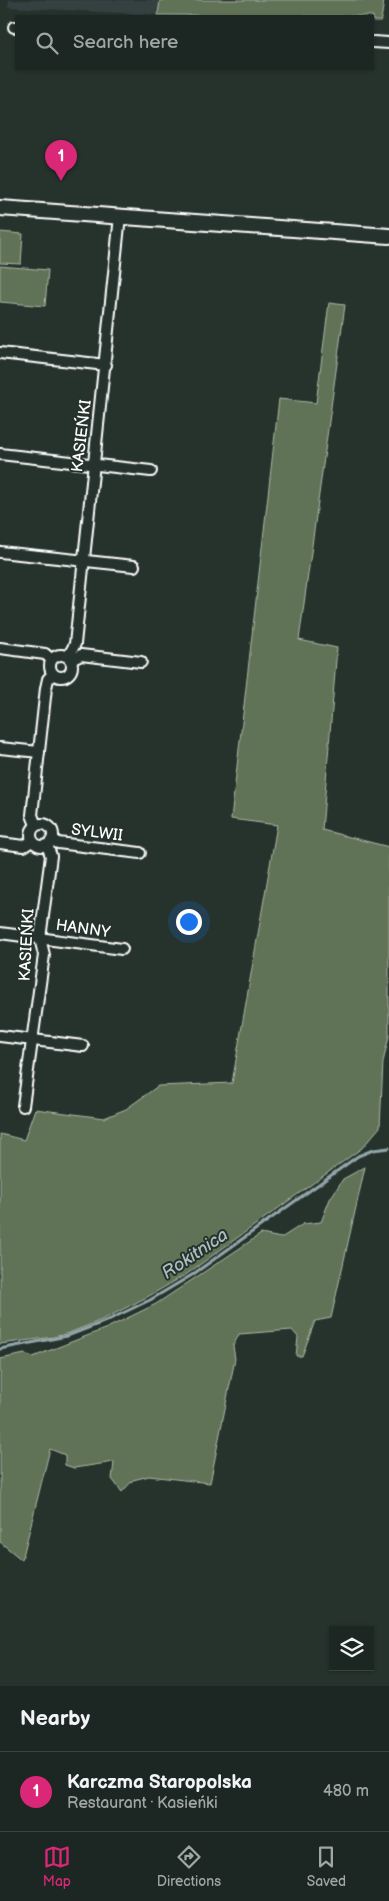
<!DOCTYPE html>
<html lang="en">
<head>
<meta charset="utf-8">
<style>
  body { margin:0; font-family:"Balsamiq Sans",sans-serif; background:#29322f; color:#f1f3f6 }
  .controls { position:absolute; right:15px; bottom:15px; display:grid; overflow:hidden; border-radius:0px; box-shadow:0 1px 4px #0004 }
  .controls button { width:45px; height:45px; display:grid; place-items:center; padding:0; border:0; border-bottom:1px solid #3a4340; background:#1c2622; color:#f1f3f6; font:25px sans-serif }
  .you { position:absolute; left:188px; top:921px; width:18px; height:18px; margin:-12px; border:4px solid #fff; border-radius:50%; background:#1a73e8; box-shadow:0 0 0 8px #1a73e833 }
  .badge { display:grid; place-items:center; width:32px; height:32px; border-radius:50%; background:#db2777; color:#fff; font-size:16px; font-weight:700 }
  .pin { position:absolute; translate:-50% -41px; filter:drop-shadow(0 1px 2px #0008) }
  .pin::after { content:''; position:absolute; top:26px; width:18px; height:15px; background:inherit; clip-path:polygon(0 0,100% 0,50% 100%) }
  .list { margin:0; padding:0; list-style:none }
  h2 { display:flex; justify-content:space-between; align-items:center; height:65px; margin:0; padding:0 20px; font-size:21px }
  h2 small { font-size:16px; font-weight:400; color:#a0a5a5 }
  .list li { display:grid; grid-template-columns:32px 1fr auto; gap:15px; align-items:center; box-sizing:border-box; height:80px; padding:0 20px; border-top:1px solid #3a4340 }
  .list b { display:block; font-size:19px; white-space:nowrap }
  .list p { margin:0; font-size:16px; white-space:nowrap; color:#a0a5a5 }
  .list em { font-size:16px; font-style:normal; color:#a0a5a5 }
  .icon { flex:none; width:28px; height:28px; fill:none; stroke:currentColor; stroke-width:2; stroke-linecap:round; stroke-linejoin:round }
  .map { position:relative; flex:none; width:389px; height:1686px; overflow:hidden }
  .search { position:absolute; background:#1c2622; box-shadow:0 1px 4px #0004; left:15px; right:15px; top:15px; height:55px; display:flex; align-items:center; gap:12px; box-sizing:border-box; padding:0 18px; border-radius:0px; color:#a0a5a5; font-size:19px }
  .sheet { height:145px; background:#1c2622 }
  nav { display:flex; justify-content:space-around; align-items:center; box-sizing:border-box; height:70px; border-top:1px solid #3a4340; background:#1c2622; font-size:14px; color:#a0a5a5 }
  nav a { display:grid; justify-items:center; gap:2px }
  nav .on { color:#db2777 }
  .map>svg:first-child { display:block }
  .built { fill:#36403f }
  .green { fill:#607356; stroke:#b0b9aa }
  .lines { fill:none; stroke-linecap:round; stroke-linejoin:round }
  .stream { stroke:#93a7aa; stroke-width:3 }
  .street-casing { stroke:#fff; stroke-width:14 }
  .secondary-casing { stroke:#fff; stroke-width:18 }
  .street { stroke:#26332d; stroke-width:10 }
  .secondary { stroke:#26332d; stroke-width:14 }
  .labels { text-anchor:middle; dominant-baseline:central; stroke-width:4; stroke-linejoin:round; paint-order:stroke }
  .street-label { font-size:16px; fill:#fff; stroke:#26332d }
  .water-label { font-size:18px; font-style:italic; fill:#aebdc0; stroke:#26332d }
</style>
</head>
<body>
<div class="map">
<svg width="389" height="1686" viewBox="0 0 389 1686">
  <rect width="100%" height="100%" fill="#26332d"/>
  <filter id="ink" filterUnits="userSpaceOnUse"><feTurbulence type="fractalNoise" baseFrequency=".02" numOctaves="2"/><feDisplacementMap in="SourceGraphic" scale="10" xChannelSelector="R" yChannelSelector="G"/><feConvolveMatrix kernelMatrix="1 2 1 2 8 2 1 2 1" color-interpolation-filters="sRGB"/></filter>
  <g filter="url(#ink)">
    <polygon class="built" points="9,0 160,0 158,15 8,7"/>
    <g class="green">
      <polygon points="160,0 384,0 381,21 373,21 373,16 158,15"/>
      <polygon points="0,232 23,234 21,264 0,263"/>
      <polygon points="0,266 48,270 45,306 0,302"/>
      <polygon points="329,303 345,305 299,640 337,648 322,830 389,847 389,1036 383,1062 380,1127 362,1148 187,1274 149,1296 104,1319 69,1333 54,1337 0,1344 0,1134 24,1140 35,1109 104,1118 126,1109 158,1086 232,1083 277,825 231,819 279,399 316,403"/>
      <polygon points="365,1167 331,1318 315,1321 302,1356 296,1356 298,1337 292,1330 239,1334 233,1346 235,1359 210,1483 149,1476 133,1480 122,1492 112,1479 114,1462 74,1468 65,1465 65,1455 50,1449 22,1560 0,1542 0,1359 25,1354 33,1357 107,1328 156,1304 261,1234 281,1238 303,1224 321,1222 330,1199 343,1179"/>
    </g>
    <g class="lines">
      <polyline class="stream" points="0,1349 67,1336 106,1321 150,1300 192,1275 358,1156 373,1150 389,1148"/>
      <defs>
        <g id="street">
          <polyline points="14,27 16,27"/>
          <polyline points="373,42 389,43"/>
          <polyline points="0,353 106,365"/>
          <polyline points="0,454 151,471"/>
          <polyline points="0,552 134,566"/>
          <polyline points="0,648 45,654 51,659"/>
          <circle cx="61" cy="666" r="11"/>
          <polyline points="68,657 75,644 120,216"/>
          <polyline points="71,660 81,655 141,662"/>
          <polyline points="0,748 39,752"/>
          <circle cx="42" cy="835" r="11"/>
          <polyline points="36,825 32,815 46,688 48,679 53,674"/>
          <polyline points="52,840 58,843 140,853"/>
          <polyline points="0,843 24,846 32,841"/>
          <polyline points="0,933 122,949"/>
          <polyline points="0,1036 83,1046"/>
          <polyline points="23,1106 44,955 40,938 51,856 47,845"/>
        </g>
        <polyline id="secondary" points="0,208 389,236"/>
      </defs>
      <use href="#street" class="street-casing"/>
      <use href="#secondary" class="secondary-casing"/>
      <use href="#street" class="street"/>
      <use href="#secondary" class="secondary"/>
    </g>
  </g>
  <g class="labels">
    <g class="street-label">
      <text transform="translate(82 436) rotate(-83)">KASIEŃKI</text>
      <text transform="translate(97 833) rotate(7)">SYLWII</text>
      <text transform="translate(83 929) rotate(8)">HANNY</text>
      <text transform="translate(27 945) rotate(-87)">KASIEŃKI</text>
    </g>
    <g class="water-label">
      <text transform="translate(195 1254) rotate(-34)">Rokitnica</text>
    </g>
  </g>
</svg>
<div class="controls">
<button><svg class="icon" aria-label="layers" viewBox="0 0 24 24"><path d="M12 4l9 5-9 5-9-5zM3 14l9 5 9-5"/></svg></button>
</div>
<div class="you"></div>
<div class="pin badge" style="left:61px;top:181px">1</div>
<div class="search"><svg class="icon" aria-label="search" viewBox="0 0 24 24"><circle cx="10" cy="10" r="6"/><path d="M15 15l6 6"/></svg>Search here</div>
</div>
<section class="sheet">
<h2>Nearby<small></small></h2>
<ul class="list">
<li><span class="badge">1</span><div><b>Karczma Staropolska</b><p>Restaurant · Kasieńki</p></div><em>480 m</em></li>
</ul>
</section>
<nav>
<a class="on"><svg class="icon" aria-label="map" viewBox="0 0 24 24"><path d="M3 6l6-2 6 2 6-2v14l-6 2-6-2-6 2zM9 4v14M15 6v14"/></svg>Map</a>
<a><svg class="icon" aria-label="directions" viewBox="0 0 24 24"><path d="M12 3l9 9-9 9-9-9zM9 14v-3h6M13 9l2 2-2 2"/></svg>Directions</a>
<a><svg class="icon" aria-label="saved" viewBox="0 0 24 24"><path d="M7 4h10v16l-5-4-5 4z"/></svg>Saved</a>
</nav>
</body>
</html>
